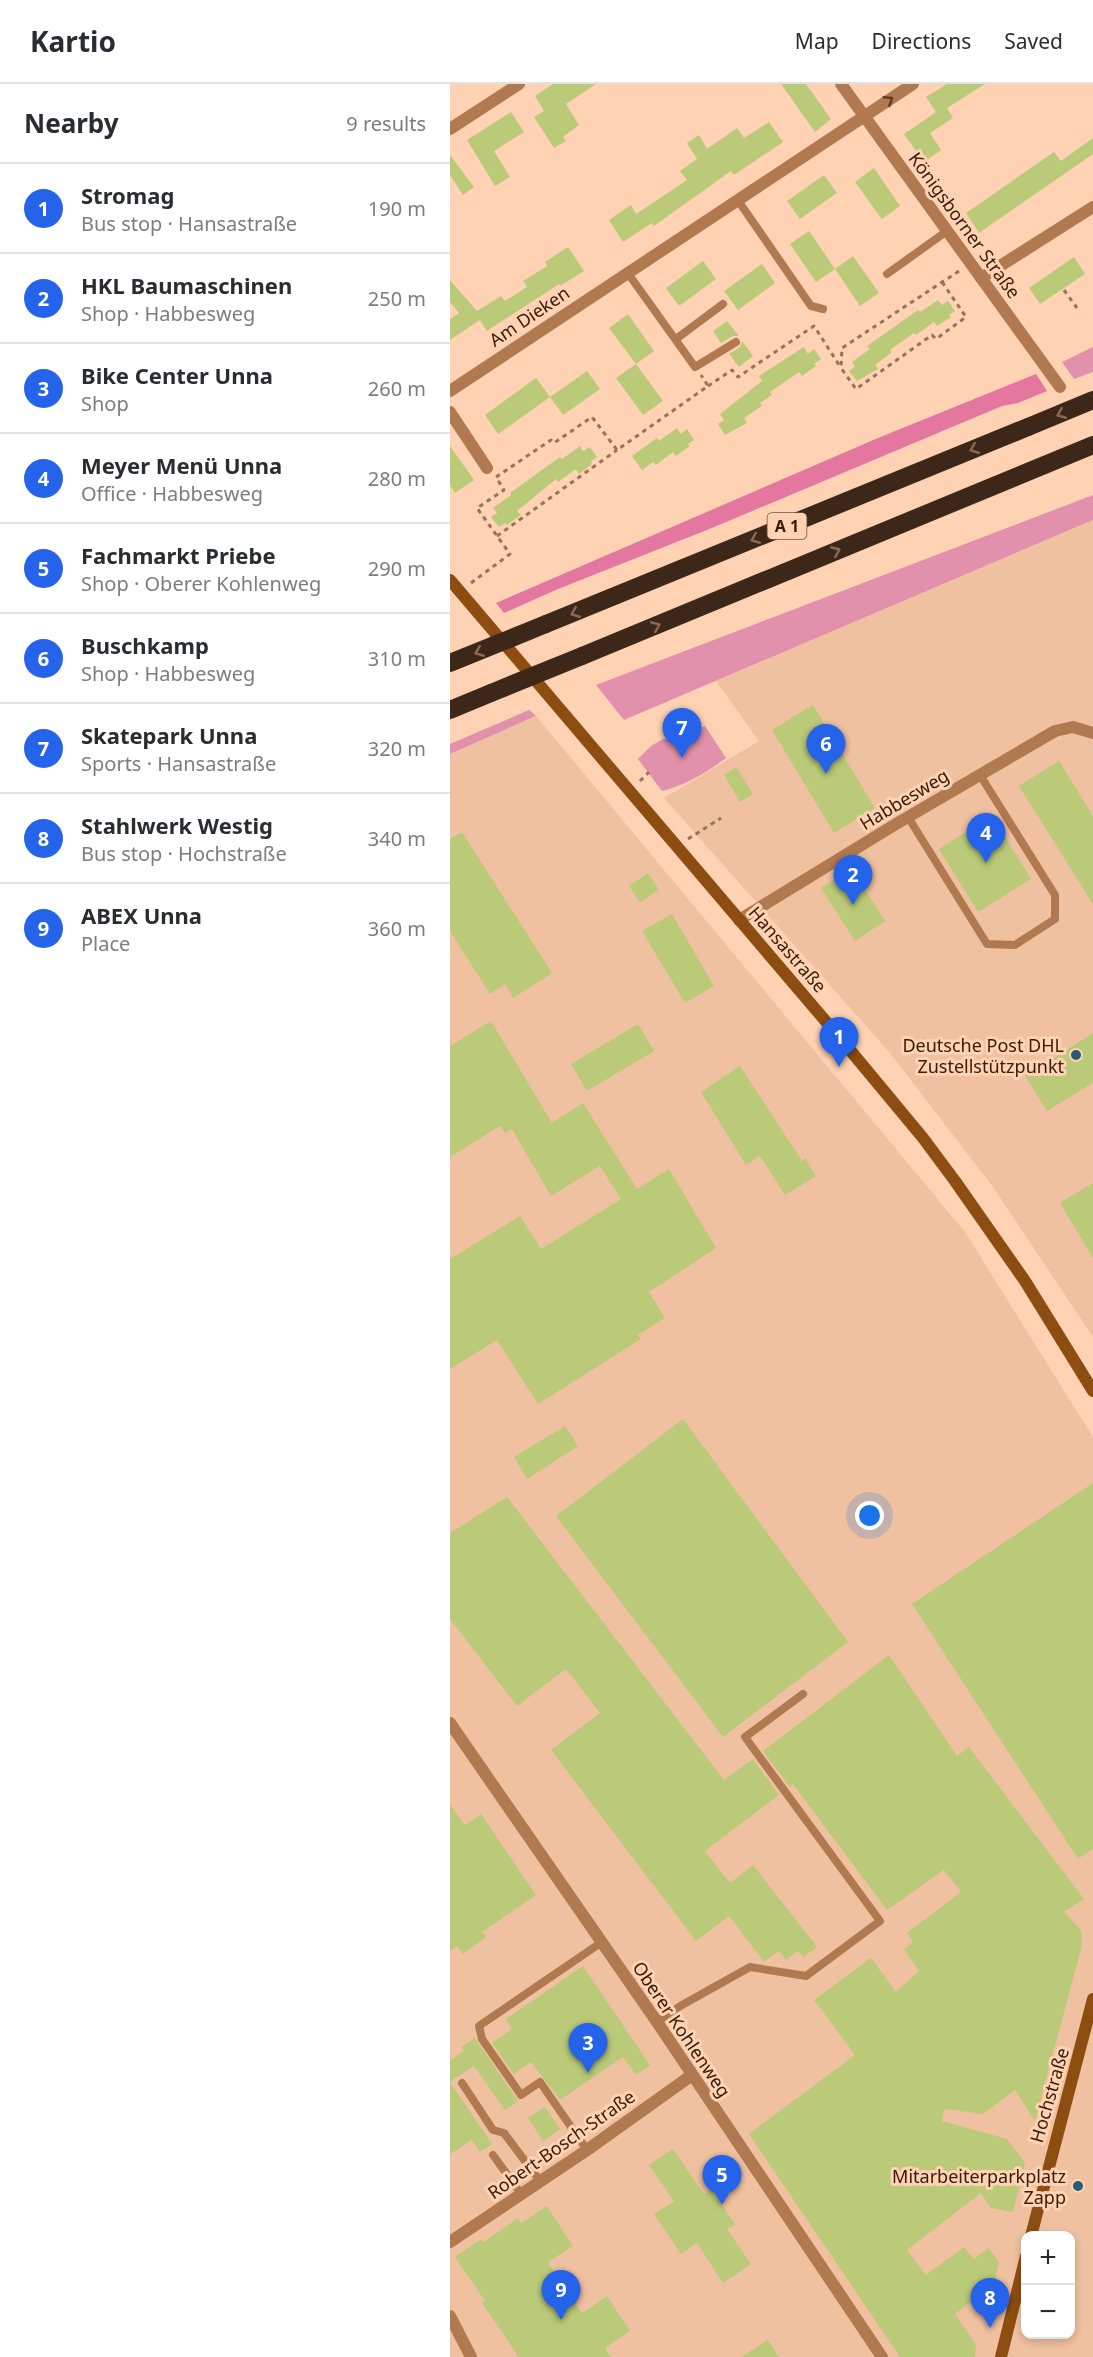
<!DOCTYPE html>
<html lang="en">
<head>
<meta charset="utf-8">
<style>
  body { margin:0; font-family:"Noto Sans",sans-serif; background:#f7f7f7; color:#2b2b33 }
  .controls { position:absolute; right:18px; bottom:18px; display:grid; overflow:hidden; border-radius:12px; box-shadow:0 3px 9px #0003 }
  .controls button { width:54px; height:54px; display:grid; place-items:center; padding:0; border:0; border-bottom:2px solid #e1e1e2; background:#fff; color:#2b2b33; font:30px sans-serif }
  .you { position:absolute; left:420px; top:1432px; width:21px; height:21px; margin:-15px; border:4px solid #fff; border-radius:50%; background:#1a73e8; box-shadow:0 0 0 9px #1a73e833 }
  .badge { display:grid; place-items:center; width:39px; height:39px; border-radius:50%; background:#2563eb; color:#fff; font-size:20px; font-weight:700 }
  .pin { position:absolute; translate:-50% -50px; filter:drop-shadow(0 2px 3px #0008) }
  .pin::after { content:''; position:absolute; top:32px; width:21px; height:18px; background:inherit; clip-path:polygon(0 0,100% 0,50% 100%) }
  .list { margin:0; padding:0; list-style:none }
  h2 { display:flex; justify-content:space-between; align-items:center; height:78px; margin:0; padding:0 24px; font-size:26px }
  h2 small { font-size:20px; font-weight:400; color:#7c7c81 }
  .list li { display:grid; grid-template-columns:39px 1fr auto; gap:18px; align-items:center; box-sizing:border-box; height:90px; padding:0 24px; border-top:2px solid #e1e1e2 }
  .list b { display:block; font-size:22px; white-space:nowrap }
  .list p { margin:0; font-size:20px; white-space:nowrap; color:#7c7c81 }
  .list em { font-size:20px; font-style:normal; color:#7c7c81 }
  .map { position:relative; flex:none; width:643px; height:2273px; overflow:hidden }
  header { display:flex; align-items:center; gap:36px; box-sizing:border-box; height:84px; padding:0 30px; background:#fff; border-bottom:2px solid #e1e1e2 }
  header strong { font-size:28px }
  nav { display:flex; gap:33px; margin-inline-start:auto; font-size:21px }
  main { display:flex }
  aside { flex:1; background:#fff }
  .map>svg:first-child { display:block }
  .built { fill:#efc1a0; fill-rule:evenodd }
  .green { fill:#e291ad }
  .forest { fill:#e477a0 }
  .building { fill:#bbca78 }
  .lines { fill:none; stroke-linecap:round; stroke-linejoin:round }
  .path { stroke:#967459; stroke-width:3; stroke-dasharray:4.5 4.5; stroke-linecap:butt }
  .lane { stroke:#b1794f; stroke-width:8 }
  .street { stroke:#b1794f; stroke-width:12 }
  .secondary { stroke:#8d4d10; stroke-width:12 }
  .highway { stroke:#3c2718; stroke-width:18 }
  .highway-bridge { stroke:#3c2718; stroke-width:18 }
  .oneway { stroke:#613d20 }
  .oneway2 { stroke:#8a6b56 }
  .poi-dot { fill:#295b78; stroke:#fed2b3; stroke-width:2 }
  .labels { text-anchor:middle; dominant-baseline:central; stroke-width:6; stroke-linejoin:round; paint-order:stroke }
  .shield { fill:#fed2b3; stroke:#72533a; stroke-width:1.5 }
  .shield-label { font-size:16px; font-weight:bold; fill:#361c06 }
  .street-label { font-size:18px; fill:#361c06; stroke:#fed2b3 }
  .poi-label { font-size:18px; fill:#361c06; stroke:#fed2b3; text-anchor:end }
</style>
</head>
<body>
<header>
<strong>Kartio</strong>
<nav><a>Map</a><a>Directions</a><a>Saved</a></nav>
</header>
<main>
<aside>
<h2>Nearby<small>9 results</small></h2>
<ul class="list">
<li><span class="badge">1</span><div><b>Stromag</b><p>Bus stop · Hansastraße</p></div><em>190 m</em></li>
<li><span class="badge">2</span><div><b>HKL Baumaschinen</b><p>Shop · Habbesweg</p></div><em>250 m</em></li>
<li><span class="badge">3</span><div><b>Bike Center Unna</b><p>Shop</p></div><em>260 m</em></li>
<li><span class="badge">4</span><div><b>Meyer Menü Unna</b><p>Office · Habbesweg</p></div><em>280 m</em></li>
<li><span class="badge">5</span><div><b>Fachmarkt Priebe</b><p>Shop · Oberer Kohlenweg</p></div><em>290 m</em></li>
<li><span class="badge">6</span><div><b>Buschkamp</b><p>Shop · Habbesweg</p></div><em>310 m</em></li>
<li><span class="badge">7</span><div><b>Skatepark Unna</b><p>Sports · Hansastraße</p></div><em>320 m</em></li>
<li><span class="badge">8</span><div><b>Stahlwerk Westig</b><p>Bus stop · Hochstraße</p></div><em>340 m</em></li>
<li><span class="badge">9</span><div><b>ABEX Unna</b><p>Place</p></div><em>360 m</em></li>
</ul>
</aside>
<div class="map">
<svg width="643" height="2273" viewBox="0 0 643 2273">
  <rect width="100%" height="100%" fill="#fed2b3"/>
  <g class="built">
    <polygon points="643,436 643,1253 543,1103 440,969 214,714 309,657 266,597"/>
    <path d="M86,632L515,1148L643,1353V2273H0V670ZM576,2152H620V2250H576Z"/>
  </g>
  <g class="green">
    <polygon points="643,263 643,288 624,295 612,278"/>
    <polygon points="643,411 643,436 174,636 146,601"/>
    <polygon points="79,626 86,632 0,670 0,660"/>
    <path d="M255,642L276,674C256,689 236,701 212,707L188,675L201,662L213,655L227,654Z"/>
  </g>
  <polygon class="forest" points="586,290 597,307 568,319 552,322 257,446 108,505 54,529 46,519 428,354"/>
  <g class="building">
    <polygon points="103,0 146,0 116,20 129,41 113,53 116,57 104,64 84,33 94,27 85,12"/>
    <polygon points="331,0 356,0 381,35 365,48"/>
    <polygon points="497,0 535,0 497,24 503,34 480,49 491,66 474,78 454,50 486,28 476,13"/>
    <polygon points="61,28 74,48 44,67 60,93 45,102 17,56"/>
    <polygon points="319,38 333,58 284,91 281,87 204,142 202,139 173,158 159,136 181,121 186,130 237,96 230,87 247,75 237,59 249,51 257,65 287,44 294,54"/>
    <polygon points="643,54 643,70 529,149 516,129 604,68 611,77"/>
    <polygon points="0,71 24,103 13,111 0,91"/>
    <polygon points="424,84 450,122 432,135 405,98"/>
    <polygon points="374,91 387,109 350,135 337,117"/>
    <polygon points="359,147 385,185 366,198 340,160"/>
    <polygon points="118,163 134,187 110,202 109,200 37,247 30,236 0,256 0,235 9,229 0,218 0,196 27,227 51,212 55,217 77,203 73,197 97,182 95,178"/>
    <polygon points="403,172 429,209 410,222 385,185"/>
    <polygon points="624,173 635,190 590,220 579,204"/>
    <polygon points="253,177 266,195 229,222 216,204"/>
    <polygon points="312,180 325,199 288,226 274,207"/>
    <polygon points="488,216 492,221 498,217 505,227 499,231 501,233 487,242 484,238 466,251 464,249 440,266 442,268 425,281 428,285 407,297 399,287 405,283 402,278 420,265 417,262 468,226 470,228"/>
    <polygon points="178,230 204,267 186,280 159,244"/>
    <polygon points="277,237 289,252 283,252 271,259 263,247"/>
    <polygon points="292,257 303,272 289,283 279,270 290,263"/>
    <polygon points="354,263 358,270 364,265 371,275 364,280 366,282 352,292 349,288 320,308 322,311 310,319 312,322 294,334 297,339 275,351 268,340 274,336 270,330 312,297 309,292"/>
    <polygon points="186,280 213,317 193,331 166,294"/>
    <polygon points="137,287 150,305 113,331 100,313"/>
    <polygon points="86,294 100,313 48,350 35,331"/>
    <polygon points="227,344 231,350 237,345 244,356 238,360 240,362 226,372 223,368 206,381 203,378 192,386 182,372 207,354 209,357"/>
    <polygon points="0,362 24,396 5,409 0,401"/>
    <polygon points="130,362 133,367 140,363 147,373 141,377 142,380 129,390 126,385 108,398 106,395 67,427 71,431 57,441 55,439 49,443 41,433 47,429 43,424 61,411 60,409 110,373 112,375"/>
    <polygon points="363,621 425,724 384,749 322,646"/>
    <polygon points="609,677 643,732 643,820 569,702"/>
    <polygon points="286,683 303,710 290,718 274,691"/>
    <polygon points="542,732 581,795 528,828 489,765"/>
    <polygon points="12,748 102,889 63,914 55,900 40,910 0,847 0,755"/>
    <polygon points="198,789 209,806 190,818 179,802"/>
    <polygon points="391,791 399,803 409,796 435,837 405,857 371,804"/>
    <polygon points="222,830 264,902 235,919 192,847"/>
    <polygon points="41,937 102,1039 133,1019 187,1105 219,1085 266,1164 199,1208 215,1234 188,1251 191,1255 88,1320 47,1256 0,1285 0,1175 70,1132 91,1165 171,1115 150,1082 101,1112 62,1045 55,1049 50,1042 0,1073 0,962"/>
    <polygon points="188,940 204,967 137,1007 121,980"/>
    <polygon points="643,949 643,999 597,1027 575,992"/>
    <polygon points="290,982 352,1077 355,1074 366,1092 335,1111 310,1072 296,1081 251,1008"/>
    <polygon points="643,1099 643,1174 610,1119"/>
    <polygon points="233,1335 398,1558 273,1653 106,1432"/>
    <polygon points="115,1342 128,1362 77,1395 64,1373"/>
    <polygon points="643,1399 643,1765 628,1775 462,1520"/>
    <polygon points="57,1413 274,1696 303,1675 329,1711 255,1767 280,1799 303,1781 367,1863 353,1873 348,1867 336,1876 329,1867 314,1878 279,1832 246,1857 101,1666 150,1629 116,1585 67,1622 0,1535 0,1449"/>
    <polygon points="439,1571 507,1672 519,1663 634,1815 614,1828 630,1845 632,1852 631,1865 585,2037 565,2006 533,2030 494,2025 492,2037 557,2055 575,2079 563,2128 541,2124 531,2109 457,2166 476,2191 514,2163 524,2175 539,2164 549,2178 544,2200 505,2230 526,2261 525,2273 450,2273 299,2050 405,1971 364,1916 421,1874 446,1908 469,1887 454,1865 463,1858 457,1849 511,1808 494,1786 437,1826 343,1700 340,1703 313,1667"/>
    <polygon points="0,1721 15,1741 31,1730 86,1811 32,1848 36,1853 13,1870 7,1862 0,1867"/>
    <polygon points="133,1882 200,1981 186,1991 173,1973 110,2016 81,1978 64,1990 42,1959 62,1945 56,1935"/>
    <polygon points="25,1954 68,2017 55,2026 24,1982 0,1998 42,2060 30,2068 22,2056 0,2070 0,1976 14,1967 11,1963"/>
    <polygon points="95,2023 110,2045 93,2057 78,2034"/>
    <polygon points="223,2065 254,2110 261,2105 285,2140 277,2145 301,2180 273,2199 247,2159 231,2170 204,2130 224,2117 199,2081"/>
    <polygon points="97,2122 123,2162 98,2178 132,2229 157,2212 180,2247 155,2264 161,2273 69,2273 32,2219 35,2217 5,2173 31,2155 34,2158 68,2134 71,2139"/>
    <polygon points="318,2256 329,2273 291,2273"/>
  </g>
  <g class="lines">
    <g class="path">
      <polyline points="492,198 516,233 486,255 482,251 406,305 391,284 392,264 509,187"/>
      <polyline points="614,206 627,224"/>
      <polyline points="258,302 282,286 288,293 364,242 391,284"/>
      <polyline points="47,452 167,366"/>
      <polyline points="21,499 60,470 27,424 54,406 46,393 101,356 104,359 142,333 167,366 258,302 251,291"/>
      <polyline points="190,697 199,688"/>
      <polyline points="238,755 271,734"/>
    </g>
    <g class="lane">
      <polyline points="287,115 361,222 373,225"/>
      <polyline points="177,188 245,283 286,258"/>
      <polyline points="437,190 497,147"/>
      <polyline points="226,255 273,220"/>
      <polyline points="458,733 537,860 565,861 605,835 605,811 530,691"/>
      <polyline points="207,1938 232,1921 300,1883 356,1892 430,1837 295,1653 353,1610"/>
      <polyline points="12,1999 43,2046 54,2049 90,2097"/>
      <polyline points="137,2066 90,1998 71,2011 32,1955 29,1942 152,1858"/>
      <polyline points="43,2071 71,2110"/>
    </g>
    <g class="street">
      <polyline points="391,0 610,303"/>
      <polyline points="0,45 69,0"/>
      <polyline points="531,194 643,123"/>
      <polyline points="0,307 463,0"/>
      <polyline points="0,328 37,384"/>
      <polyline points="289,836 446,740 605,647 623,643 643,649"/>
      <polyline points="0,1639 207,1938 432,2273"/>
      <polyline points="0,2158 137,2066 242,1991"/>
      <polyline points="0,2232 21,2273"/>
    </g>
    <g class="secondary">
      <polyline points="0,496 390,954 473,1054 505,1097 575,1197 643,1307"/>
      <polyline points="581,2152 643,1915"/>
      <polyline points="551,2273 576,2172"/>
    </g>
    <g class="highway">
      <polyline points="96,540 578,343"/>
      <polyline points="132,572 643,361"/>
      <polyline points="0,626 41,609"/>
    </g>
    <g class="highway-bridge">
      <polyline points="578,343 643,316"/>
      <polyline points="0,579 96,540"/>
      <polyline points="41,609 132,572"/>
    </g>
  </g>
  <defs><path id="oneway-chevron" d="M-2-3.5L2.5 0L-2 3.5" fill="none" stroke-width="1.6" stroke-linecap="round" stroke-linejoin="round" transform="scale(1.5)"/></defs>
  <use class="oneway" href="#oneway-chevron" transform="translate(439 16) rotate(-33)"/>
  <g class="oneway2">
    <use href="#oneway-chevron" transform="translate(611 330) rotate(157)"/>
    <use href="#oneway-chevron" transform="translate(524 365) rotate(158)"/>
    <use href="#oneway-chevron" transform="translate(305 455) rotate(158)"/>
    <use href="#oneway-chevron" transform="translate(386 467) rotate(-23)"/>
    <use href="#oneway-chevron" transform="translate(125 529) rotate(158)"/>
    <use href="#oneway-chevron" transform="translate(206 542) rotate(-23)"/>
    <use href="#oneway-chevron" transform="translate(29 568) rotate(158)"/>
  </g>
  <g class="poi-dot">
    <circle cx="626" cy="971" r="6"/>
    <circle cx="628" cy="2102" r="6"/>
  </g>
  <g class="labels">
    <rect class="shield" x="317.5" y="429" width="39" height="26" rx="4.5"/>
    <g class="shield-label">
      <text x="337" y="442">A 1</text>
    </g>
    <g class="street-label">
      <text transform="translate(515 141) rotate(54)">Königsborner Straße</text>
      <text transform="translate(79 232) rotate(-34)">Am Dieken</text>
      <text transform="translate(454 715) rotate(-31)">Habbesweg</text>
      <text transform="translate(338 865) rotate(49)">Hansastraße</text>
      <text transform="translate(232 1945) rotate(56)">Oberer Kohlenweg</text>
      <text transform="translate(599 2011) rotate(-74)">Hochstraße</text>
      <text transform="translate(111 2060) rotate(-35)">Robert-Bosch-Straße</text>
    </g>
    <g class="poi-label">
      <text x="614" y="961">Deutsche Post DHL<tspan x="614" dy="21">Zustellstützpunkt</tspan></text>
      <text x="616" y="2092">Mitarbeiterparkplatz<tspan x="616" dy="21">Zapp</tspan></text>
    </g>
  </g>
</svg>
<div class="controls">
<button>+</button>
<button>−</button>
</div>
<div class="you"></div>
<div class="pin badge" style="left:389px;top:983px">1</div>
<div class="pin badge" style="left:403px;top:821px">2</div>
<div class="pin badge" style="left:138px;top:1989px">3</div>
<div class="pin badge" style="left:536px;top:779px">4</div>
<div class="pin badge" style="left:272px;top:2121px">5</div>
<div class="pin badge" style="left:376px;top:690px">6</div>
<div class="pin badge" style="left:232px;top:674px">7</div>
<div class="pin badge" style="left:540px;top:2244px">8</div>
<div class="pin badge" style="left:111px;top:2236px">9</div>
</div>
</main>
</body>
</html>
